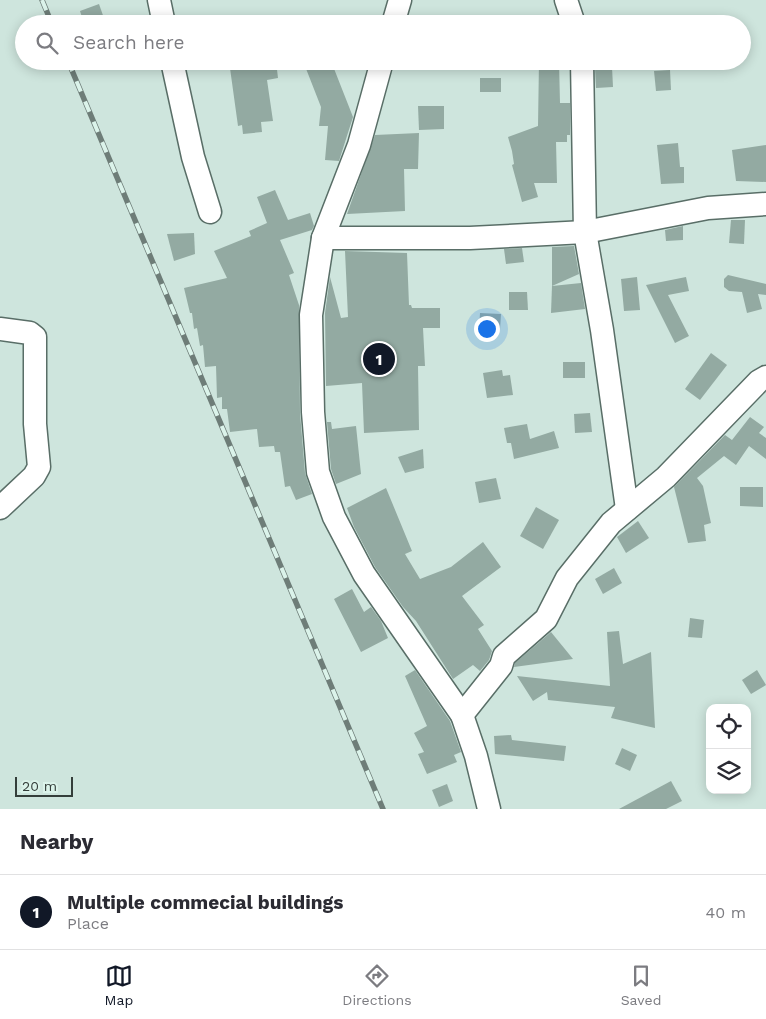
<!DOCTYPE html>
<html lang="en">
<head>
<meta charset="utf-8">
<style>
  body { margin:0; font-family:"Work Sans",sans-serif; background:#f7f7f7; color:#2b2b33 }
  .controls { position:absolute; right:15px; bottom:15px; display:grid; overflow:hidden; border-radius:10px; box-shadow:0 2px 12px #0003 }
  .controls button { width:45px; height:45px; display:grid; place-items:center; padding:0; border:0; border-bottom:1px solid #e1e1e2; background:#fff; color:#2b2b33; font:25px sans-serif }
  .scale { position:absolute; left:15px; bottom:12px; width:58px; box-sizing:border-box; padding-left:5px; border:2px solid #343e3a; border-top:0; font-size:14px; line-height:18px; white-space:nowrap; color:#343e3a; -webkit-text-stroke:4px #dbf3ea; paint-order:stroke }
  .you { position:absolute; left:486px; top:328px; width:18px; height:18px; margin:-12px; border:4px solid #fff; border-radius:50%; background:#1a73e8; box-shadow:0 0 0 8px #1a73e833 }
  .badge { display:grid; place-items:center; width:32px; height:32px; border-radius:50%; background:#111827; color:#fff; font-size:16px; font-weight:700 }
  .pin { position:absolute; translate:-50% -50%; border:2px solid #fff; box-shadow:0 1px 5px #0006 }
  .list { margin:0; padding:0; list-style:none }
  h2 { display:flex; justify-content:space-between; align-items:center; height:65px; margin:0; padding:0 20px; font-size:21px }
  h2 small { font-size:16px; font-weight:400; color:#7c7c81 }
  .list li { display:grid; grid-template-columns:32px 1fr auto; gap:15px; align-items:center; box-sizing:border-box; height:75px; padding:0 20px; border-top:1px solid #e1e1e2 }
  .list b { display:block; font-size:19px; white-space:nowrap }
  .list p { margin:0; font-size:16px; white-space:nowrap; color:#7c7c81 }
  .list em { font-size:16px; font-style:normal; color:#7c7c81 }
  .icon { flex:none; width:28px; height:28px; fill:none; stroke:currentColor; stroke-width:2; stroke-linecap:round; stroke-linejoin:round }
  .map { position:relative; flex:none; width:766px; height:809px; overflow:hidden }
  .search { position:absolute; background:#fff; box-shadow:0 2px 12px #0003; left:15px; right:15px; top:15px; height:55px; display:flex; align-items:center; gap:12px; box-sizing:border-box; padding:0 18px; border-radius:28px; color:#7c7c81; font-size:19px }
  .sheet { height:140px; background:#fff }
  nav { display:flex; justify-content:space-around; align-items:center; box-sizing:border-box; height:70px; border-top:1px solid #e1e1e2; background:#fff; font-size:14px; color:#7c7c81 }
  nav a { display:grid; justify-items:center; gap:2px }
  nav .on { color:#111827 }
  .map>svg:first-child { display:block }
  .building { fill:#93aaa2 }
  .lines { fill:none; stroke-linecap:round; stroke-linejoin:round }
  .minor-casing { stroke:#596e67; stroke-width:25 }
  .minor { stroke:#fff; stroke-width:22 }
  .rail-casing { stroke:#6e7d78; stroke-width:5.5 }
  .rail { stroke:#dbf3ea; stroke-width:4; stroke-dasharray:11; stroke-linecap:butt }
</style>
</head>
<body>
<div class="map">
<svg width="766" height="809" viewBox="0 0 766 809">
  <rect width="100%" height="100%" fill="#cee5dd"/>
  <g class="building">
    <polygon points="99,4 106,24 84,24 80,11"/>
    <polygon points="229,61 276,61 278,78 267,80 273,121 261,122 262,132 243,134 242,125 238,126"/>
    <polygon points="303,61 331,61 353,117 339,161 325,160 328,126 319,126 321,107"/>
    <polygon points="539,61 559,61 560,103 570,103 570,135 567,135 567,142 556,142 557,183 534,183 538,197 522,202 512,165 514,164 512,151 508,137 538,126"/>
    <polygon points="612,67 613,87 596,88 595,68"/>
    <polygon points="670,70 671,90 656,91 654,71"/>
    <rect x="480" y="78" width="21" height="14"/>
    <polygon points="418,106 444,106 444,129 419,130"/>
    <polygon points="419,133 418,169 404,169 405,211 347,214 375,135"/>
    <polygon points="678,143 680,167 684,167 684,183 661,184 657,145"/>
    <polygon points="766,145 766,182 736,181 732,150"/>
    <polygon points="275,190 288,220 310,213 314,226 312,230 280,240 294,273 289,275 299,305 300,413 305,473 312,494 296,500 290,486 285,487 280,452 275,452 274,446 259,447 257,429 230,432 227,409 222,409 222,397 217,398 216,366 205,367 203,345 200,346 197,328 194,329 192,313 190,313 184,288 227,278 214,251 251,236 249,231 267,223 257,197"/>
    <polygon points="731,220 745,220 744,244 729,243"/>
    <polygon points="683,226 683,240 666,241 665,230"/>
    <polygon points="194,233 195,254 174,261 167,234"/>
    <polygon points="574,246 579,274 552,286 552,247"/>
    <polygon points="522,248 524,262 506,264 504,249"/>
    <polygon points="345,251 407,253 409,305 411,305 412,308 440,308 440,328 423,328 425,366 418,366 419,430 364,433 362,383 326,386 325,313 330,277 341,318 348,317"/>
    <polygon points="728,275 766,284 766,295 758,294 762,309 747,313 742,292 729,291 724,287 724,279"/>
    <polygon points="637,277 640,310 624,311 621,279"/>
    <polygon points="686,277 689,291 668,295 689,336 675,343 646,285"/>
    <polygon points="581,283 585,309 551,313 552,286"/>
    <polygon points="509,292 527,292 528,310 509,310"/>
    <polygon points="480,313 501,314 500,330 479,328"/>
    <polygon points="711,353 727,365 700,400 685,389"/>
    <rect x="563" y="362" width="22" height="16"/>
    <polygon points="502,370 503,376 510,375 513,395 487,398 483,373"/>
    <polygon points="590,413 592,432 575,433 574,414"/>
    <polygon points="750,417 764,427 759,433 766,438 766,459 749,446 736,465 724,456 697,478 703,486 711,523 704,525 706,541 688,543 674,487 725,435 732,440"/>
    <polygon points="327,422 331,422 332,429 356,426 361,474 336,484 331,469"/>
    <polygon points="527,424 530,439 554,431 559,448 514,459 511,443 507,443 504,428"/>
    <polygon points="423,449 424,468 405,473 398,457"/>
    <polygon points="496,478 501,499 479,503 475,482"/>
    <polygon points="740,487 763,487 763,507 740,506"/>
    <polygon points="386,488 412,551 405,554 420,579 451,567 483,542 501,567 462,596 484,625 478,629 492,651 489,660 480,671 473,665 453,679 416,621 403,607 375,567 354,527 347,508"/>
    <polygon points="536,507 559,520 543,549 520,536"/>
    <polygon points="638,521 649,538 626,553 617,537"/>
    <polygon points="614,568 622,583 603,594 595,579"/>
    <polygon points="352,589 364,612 371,607 381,621 388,638 361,652 334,599"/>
    <polygon points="690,618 704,620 702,638 688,637"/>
    <polygon points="619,631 623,664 651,652 655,728 611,718 615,707 548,700 547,692 533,701 517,676 610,686 607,632"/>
    <polygon points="551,632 573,659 514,667 515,663"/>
    <polygon points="415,670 450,721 461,752 454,755 457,762 427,774 418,754 424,752 414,733 427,726 405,676"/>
    <polygon points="757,670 766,685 751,694 742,680"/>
    <polygon points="511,735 512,740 566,746 564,761 495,754 494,736"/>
    <polygon points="622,748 637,755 630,771 615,764"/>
    <polygon points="671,781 682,801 666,809 619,809"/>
    <polygon points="447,784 453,801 439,807 432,790"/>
  </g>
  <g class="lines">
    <defs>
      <g id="minor">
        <polyline points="159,0 164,24"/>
        <polyline points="566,0 574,24"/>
        <polyline points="393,24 400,0"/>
        <polyline points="172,61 193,157 210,212"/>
        <polyline points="382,61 359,145 323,238 311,315 313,412 318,472 334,517 364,574 462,715 476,756 489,809"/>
        <polyline points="582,61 585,232 602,330 627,509"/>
        <polyline points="323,238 470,238 585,232 708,208 766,204"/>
        <polyline points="0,329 30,333 35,337 35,424 39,467 34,476 0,508"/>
        <polyline points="462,715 501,666 504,656 546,619 567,578 611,523 666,477 759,381 766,377"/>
      </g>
    </defs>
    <use href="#minor" class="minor-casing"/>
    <use href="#minor" class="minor"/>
    <defs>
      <g id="rail">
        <polyline points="42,0 52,24"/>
        <polyline points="68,61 383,809"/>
      </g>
    </defs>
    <use href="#rail" class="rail-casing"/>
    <use href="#rail" class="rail"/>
  </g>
</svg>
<div class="controls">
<button><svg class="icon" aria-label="locate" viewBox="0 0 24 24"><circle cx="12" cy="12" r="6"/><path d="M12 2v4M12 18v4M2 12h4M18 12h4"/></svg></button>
<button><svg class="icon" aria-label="layers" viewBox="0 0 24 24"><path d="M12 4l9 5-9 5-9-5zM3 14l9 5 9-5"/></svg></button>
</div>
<div class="scale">20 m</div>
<div class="you"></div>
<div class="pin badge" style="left:379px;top:359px">1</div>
<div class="search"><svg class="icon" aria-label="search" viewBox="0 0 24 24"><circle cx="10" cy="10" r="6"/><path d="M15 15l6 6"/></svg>Search here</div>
</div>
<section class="sheet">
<h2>Nearby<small></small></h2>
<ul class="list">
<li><span class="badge">1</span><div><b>Multiple commecial buildings</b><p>Place</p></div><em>40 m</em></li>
</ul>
</section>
<nav>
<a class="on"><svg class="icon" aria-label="map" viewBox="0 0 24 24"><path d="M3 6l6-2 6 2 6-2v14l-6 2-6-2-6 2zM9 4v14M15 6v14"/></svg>Map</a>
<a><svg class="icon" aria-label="directions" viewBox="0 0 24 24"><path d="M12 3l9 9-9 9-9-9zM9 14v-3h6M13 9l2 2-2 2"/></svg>Directions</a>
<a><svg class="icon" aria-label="saved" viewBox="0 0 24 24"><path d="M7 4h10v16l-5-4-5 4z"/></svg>Saved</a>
</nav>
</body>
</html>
